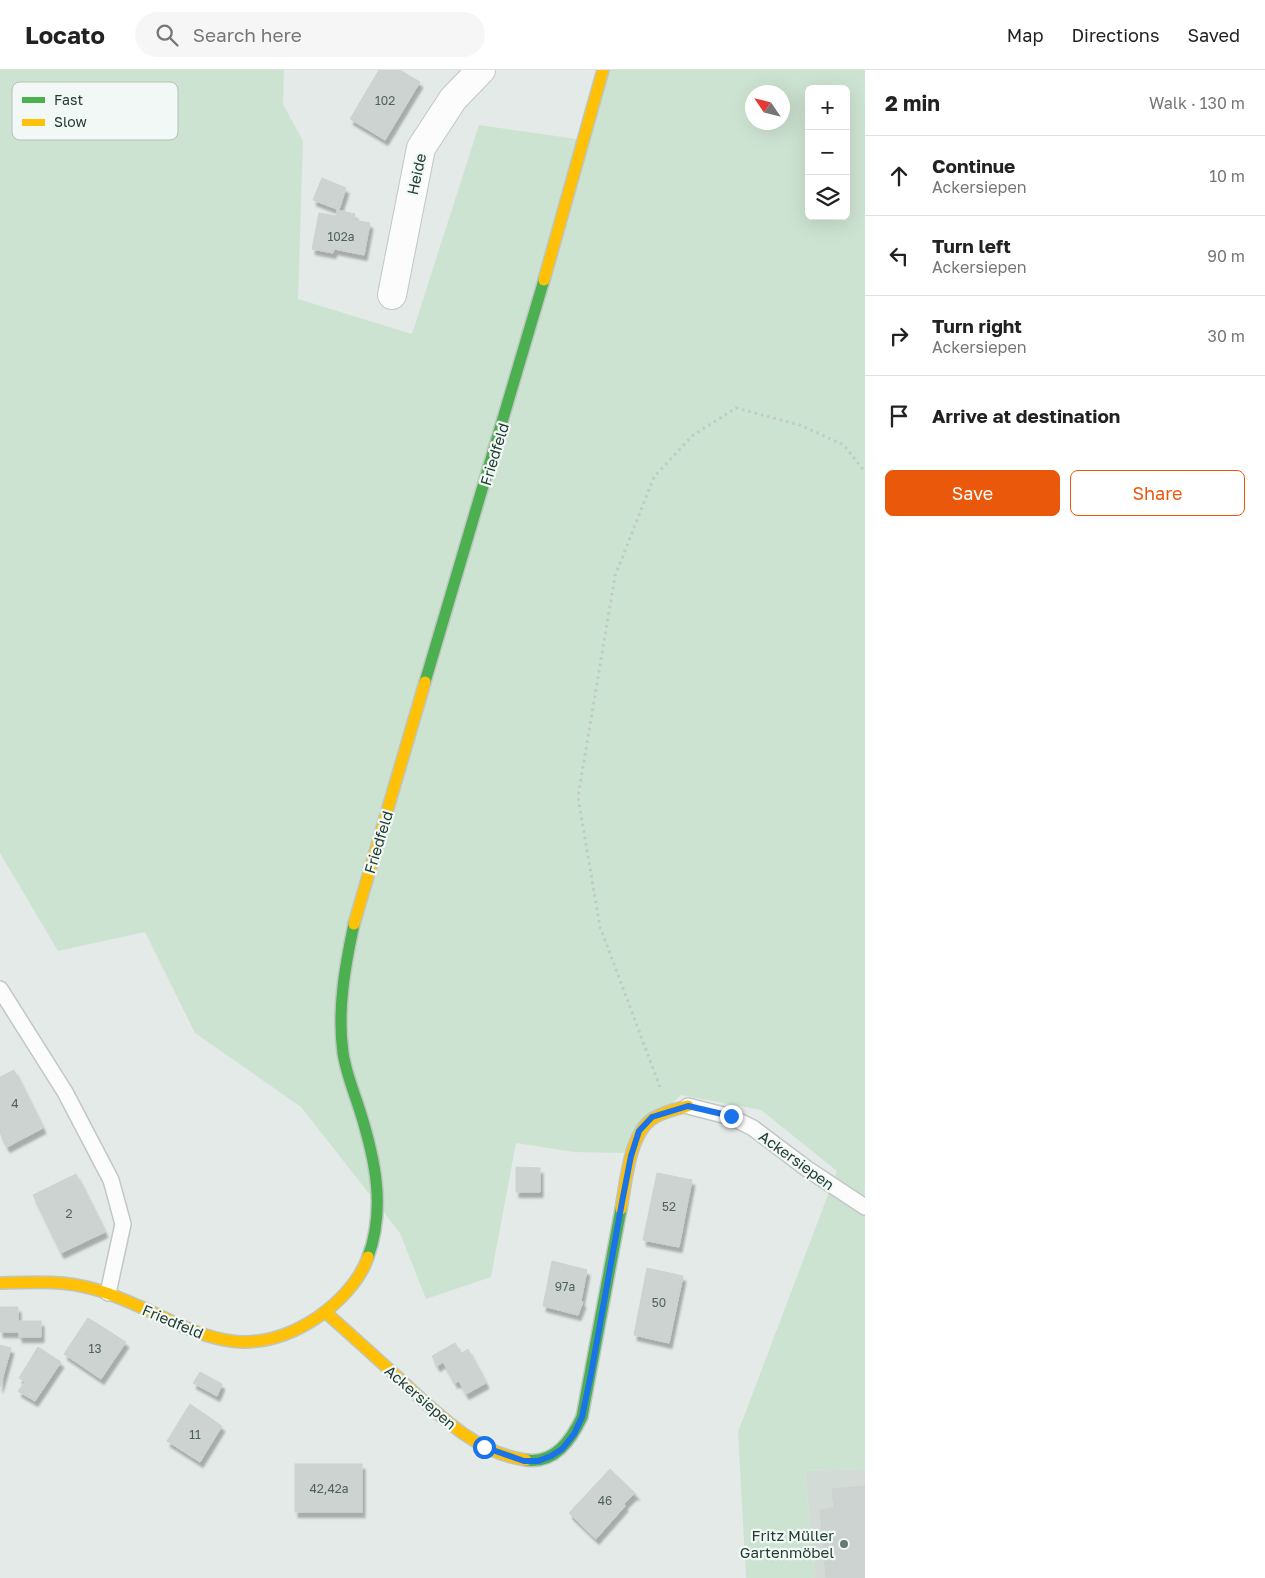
<!DOCTYPE html>
<html lang="en">
<head>
<meta charset="utf-8">
<style>
  body { margin:0; font-family:"Golos Text",sans-serif; background:#f6f6f6; color:#222 }
  .controls { position:absolute; right:15px; top:15px; display:grid; overflow:hidden; border-radius:8px; box-shadow:0 5px 20px #0002 }
  .controls button { width:45px; height:45px; display:grid; place-items:center; padding:0; border:0; border-bottom:1px solid #e0e0e0; background:#fff; color:#222; font:25px sans-serif }
  .compass { position:absolute; left:745px; top:15px; width:45px; height:45px; border-radius:50%; background:#fff; box-shadow:0 5px 20px #0002; rotate:305deg }
  .stop { position:absolute; width:15px; height:15px; margin:-11px; border:4px solid #1a73e8; border-radius:50%; background:#fff }
  .stop.end { background:#1a73e8; border-color:#fff; box-shadow:0 1px 5px #0008 }
  .list { margin:0; padding:0; list-style:none }
  h2 { display:flex; justify-content:space-between; align-items:center; height:65px; margin:0; padding:0 20px; font-size:21px }
  h2 small { font-size:16px; font-weight:400; color:#767676 }
  .list li { display:grid; grid-template-columns:32px 1fr auto; gap:15px; align-items:center; box-sizing:border-box; height:80px; padding:0 20px; border-top:1px solid #e0e0e0 }
  .list b { display:block; font-size:19px; white-space:nowrap }
  .list p { margin:0; font-size:16px; white-space:nowrap; color:#767676 }
  .list em { font-size:16px; font-style:normal; color:#767676 }
  .actions { display:flex; gap:10px; padding:15px 20px }
  .actions a { flex:1; padding:11px 0; border:1px solid #ea580c; border-radius:8px; text-align:center; font-size:18px; color:#ea580c }
  .actions .main { background:#ea580c; color:#fff }
  .icon { flex:none; width:28px; height:28px; fill:none; stroke:currentColor; stroke-width:2; stroke-linecap:round; stroke-linejoin:round }
  .map { position:relative; flex:none; width:865px; height:1508px; overflow:hidden }
  header { display:flex; align-items:center; gap:30px; box-sizing:border-box; height:70px; padding:0 25px; background:#fff; border-bottom:1px solid #e0e0e0 }
  header strong { font-size:24px }
  nav { display:flex; gap:28px; margin-inline-start:auto; font-size:18px }
  .search { width:350px; height:45px; background:#f6f6f6; display:flex; align-items:center; gap:12px; box-sizing:border-box; padding:0 18px; border-radius:28px; color:#767676; font-size:19px }
  main { display:flex }
  aside { flex:1; background:#fff }
  .map>svg:first-child { display:block }
  .built { fill:#d2dbd6 }
  .green { fill:#cde3d1; fill-rule:evenodd }
  .building { fill:#cdd3d0; stroke:#cdd2cf; filter:url(#shadow) }
  .lines { fill:none; stroke-linecap:round; stroke-linejoin:round }
  .lane-casing { stroke:#c1c7c4; stroke-width:18 }
  .street-casing { stroke:#c1c7c4; stroke-width:30 }
  .fast-casing { stroke:#bec6c2; stroke-width:14 }
  .slow-casing { stroke:#bec6c2; stroke-width:14 }
  .path { stroke:#c1cac5; stroke-width:3; stroke-dasharray:2.5 4; stroke-linecap:butt }
  .lane { stroke:#fbfcfb; stroke-width:15 }
  .street { stroke:#fbfcfb; stroke-width:28 }
  .fast { stroke:#4caf50; stroke-width:11 }
  .slow { stroke:#ffc107; stroke-width:11 }
  .route { stroke:#1a73e8; stroke-width:6 }
  .poi-dot { fill:#667a71; stroke:#f2f8f5; stroke-width:2 }
  .labels { text-anchor:middle; dominant-baseline:central; stroke-width:4.5; stroke-linejoin:round; paint-order:stroke }
  .number-label { font-size:12px; fill:#4e635a }
  .street-label { font-size:15px; fill:#223d32; stroke:#f2f8f5 }
  .poi-label { font-size:15px; fill:#223d32; stroke:#f2f8f5; text-anchor:end }
  .key { fill:#f2f8f5; stroke:#b4c0ba; stroke-width:1 }
  .key-label { font-size:14px; fill:#223d32 }
</style>
</head>
<body>
<header>
<strong>Locato</strong>
<div class="search"><svg class="icon" aria-label="search" viewBox="0 0 24 24"><circle cx="10" cy="10" r="6"/><path d="M15 15l6 6"/></svg>Search here</div>
<nav><a>Map</a><a>Directions</a><a>Saved</a></nav>
</header>
<main>
<div class="map">
<svg width="865" height="1508" viewBox="0 0 865 1508">
  <defs>
    <filter id="shadow"><feDropShadow dx="3" dy="5.5" stdDeviation="1" flood-color="#0004"/></filter>
  </defs>
  <rect width="100%" height="100%" fill="#e4eae7"/>
  <polygon class="built" points="865,1399 865,1508 815,1508 805,1401"/>
  <path class="green" d="M0,0H284L283,34L303,71L298,229L412,264L479,55L584,70L603,0H865V1399L805,1401L815,1508H746L738,1362L837,1101L761,1040L681,1025L623,1083L574,1082L516,1073L491,1207L426,1229L400,1163L301,1037L195,963L145,862L58,881L0,783ZM809,19H846V146H809ZM752,22H782V52H752Z"/>
  <g class="building">
    <polygon points="379,0 400,0 420,12 385,70 350,49"/>
    <polygon points="322,108 346,118 339,140 313,130"/>
    <polygon points="337,140 355,144 354,150 370,153 364,185 334,179 333,183 312,179 319,143 336,146"/>
    <polygon points="14,1000 43,1058 7,1077 0,1063 0,1007"/>
    <polygon points="516,1097 540,1098 540,1122 516,1122"/>
    <polygon points="657,1103 692,1110 679,1177 643,1170"/>
    <polygon points="76,1104 105,1162 61,1183 33,1125"/>
    <polygon points="552,1191 587,1200 581,1231 583,1232 578,1245 543,1236"/>
    <polygon points="647,1198 683,1206 669,1273 634,1265"/>
    <polygon points="0,1237 18,1237 18,1251 41,1251 41,1267 19,1267 19,1262 0,1262"/>
    <polygon points="88,1248 126,1272 101,1309 64,1284"/>
    <polygon points="455,1273 461,1284 468,1279 486,1313 466,1324 459,1311 455,1313 443,1292 437,1296 432,1286"/>
    <polygon points="0,1275 11,1278 0,1317"/>
    <polygon points="38,1277 61,1292 35,1331 18,1321 25,1312 19,1308"/>
    <polygon points="200,1302 222,1314 217,1326 193,1313"/>
    <polygon points="190,1334 222,1356 200,1392 167,1371"/>
    <rect x="295" y="1394" width="67" height="48"/>
    <polygon points="610,1399 637,1425 634,1424 624,1434 625,1436 596,1469 569,1443"/>
    <polygon points="865,1416 865,1508 826,1508 820,1440 834,1438 832,1419"/>
  </g>
  <g class="lines">
    <defs>
      <g id="lane">
        <polyline points="0,919 65,1022 111,1110 123,1154 108,1223"/>
        <polyline points="688,1036 731,1047 753,1058 806,1098 865,1137"/>
      </g>
      <polyline id="street" points="392,225 421,78 453,29 481,0"/>
      <g id="fast">
        <polyline points="425,612 544,210"/>
        <path d="M354,854C345,896 337,940 343,983C346,1003 354,1022 360,1041C375,1089 386,1138 368,1187"/>
        <path d="M526,1390C555,1394 571,1370 582,1347L621,1139"/>
      </g>
      <g id="slow">
        <polyline points="544,210 603,0"/>
        <polyline points="354,854 425,612"/>
        <path d="M621,1139C626,1113 629,1065 652,1049C662,1042 676,1039 688,1036"/>
        <path d="M0,1213C32,1212 64,1210 94,1219C177,1243 229,1307 318,1247C338,1233 360,1211 368,1187"/>
        <path d="M325,1242C348,1262 371,1283 394,1304C432,1338 473,1383 526,1390"/>
      </g>
    </defs>
    <use href="#lane" class="lane-casing"/>
    <use href="#street" class="street-casing"/>
    <use href="#fast" class="fast-casing"/>
    <use href="#slow" class="slow-casing"/>
    <polyline class="path" points="660,1017 600,857 578,727 615,506 654,407 692,366 736,338 800,355 844,375 865,402"/>
    <use href="#lane" class="lane"/>
    <use href="#street" class="street"/>
    <use href="#fast" class="fast"/>
    <use href="#slow" class="slow"/>
  </g>
  <g class="lines">
    <polyline class="route" points="484,1377 524,1391 538,1391 551,1386 562,1379 574,1364 582,1347 591,1304 622,1132 631,1086 639,1061 652,1047 688,1036 731,1046"/>
  </g>
  <circle class="poi-dot" cx="844" cy="1474" r="5"/>
  <g class="labels">
    <g class="number-label">
      <text x="385" y="30">102</text>
      <text x="341" y="166">102a</text>
      <text x="15" y="1033">4</text>
      <text x="669" y="1136">52</text>
      <text x="69" y="1143">2</text>
      <text x="565" y="1216">97a</text>
      <text x="659" y="1232">50</text>
      <text x="95" y="1278">13</text>
      <text x="195" y="1364">11</text>
      <text x="329" y="1418">42,42a</text>
      <text x="605" y="1430">46</text>
    </g>
    <g class="street-label">
      <text transform="translate(416 104) rotate(-78)">Heide</text>
      <text transform="translate(494 384) rotate(-73)">Friedfeld</text>
      <text transform="translate(378 772) rotate(-73)">Friedfeld</text>
      <text transform="translate(797 1090) rotate(36)">Ackersiepen</text>
      <text transform="translate(173 1251) rotate(23)">Friedfeld</text>
      <text transform="translate(421 1327) rotate(41)">Ackersiepen</text>
    </g>
    <g class="poi-label">
      <text x="834" y="1465">Fritz Müller<tspan x="834" dy="17">Gartenmöbel</tspan></text>
    </g>
  </g>
  <rect x="12" y="12" width="166" height="58" rx="8" class="key"/>
  <rect x="22" y="27" width="23" height="6" fill="#4caf50"/>
  <rect x="22" y="49" width="23" height="7" fill="#ffc107"/>
  <g class="key-label">
    <text x="54" y="35">Fast</text>
    <text x="54" y="57">Slow</text>
  </g>
</svg>
<div class="controls">
<button>+</button>
<button>−</button>
<button><svg class="icon" aria-label="layers" viewBox="0 0 24 24"><path d="M12 4l9 5-9 5-9-5zM3 14l9 5 9-5"/></svg></button>
</div>
<svg class="compass" viewBox="-18 -18 36 36"><path d="M0-13l5 13h-10z" fill="#e53935"/><path d="M0 13l5-13h-10z" fill="#767676"/></svg>
<div class="stop" style="left:484px;top:1377px"></div>
<div class="stop end" style="left:731px;top:1046px"></div>
</div>
<aside>
<h2>2 min<small>Walk · 130 m</small></h2>
<ul class="list">
<li><svg class="icon" aria-label="ahead" viewBox="0 0 24 24"><path d="M12 20V5M6 11l6-6 6 6"/></svg><div><b>Continue</b><p>Ackersiepen</p></div><em>10 m</em></li>
<li><svg class="icon" aria-label="left" viewBox="0 0 24 24"><path d="M17 20v-9H6M10 6l-5 5 5 5"/></svg><div><b>Turn left</b><p>Ackersiepen</p></div><em>90 m</em></li>
<li><svg class="icon" aria-label="right" viewBox="0 0 24 24"><path d="M7 20v-9h11M14 6l5 5-5 5"/></svg><div><b>Turn right</b><p>Ackersiepen</p></div><em>30 m</em></li>
<li><svg class="icon" aria-label="arrive" viewBox="0 0 24 24"><path d="M6 21V4h12l-3 4 3 4H6"/></svg><div><b>Arrive at destination</b></div></li>
</ul>
<div class="actions"><a class="main">Save</a><a>Share</a></div>
</aside>
</main>
</body>
</html>
